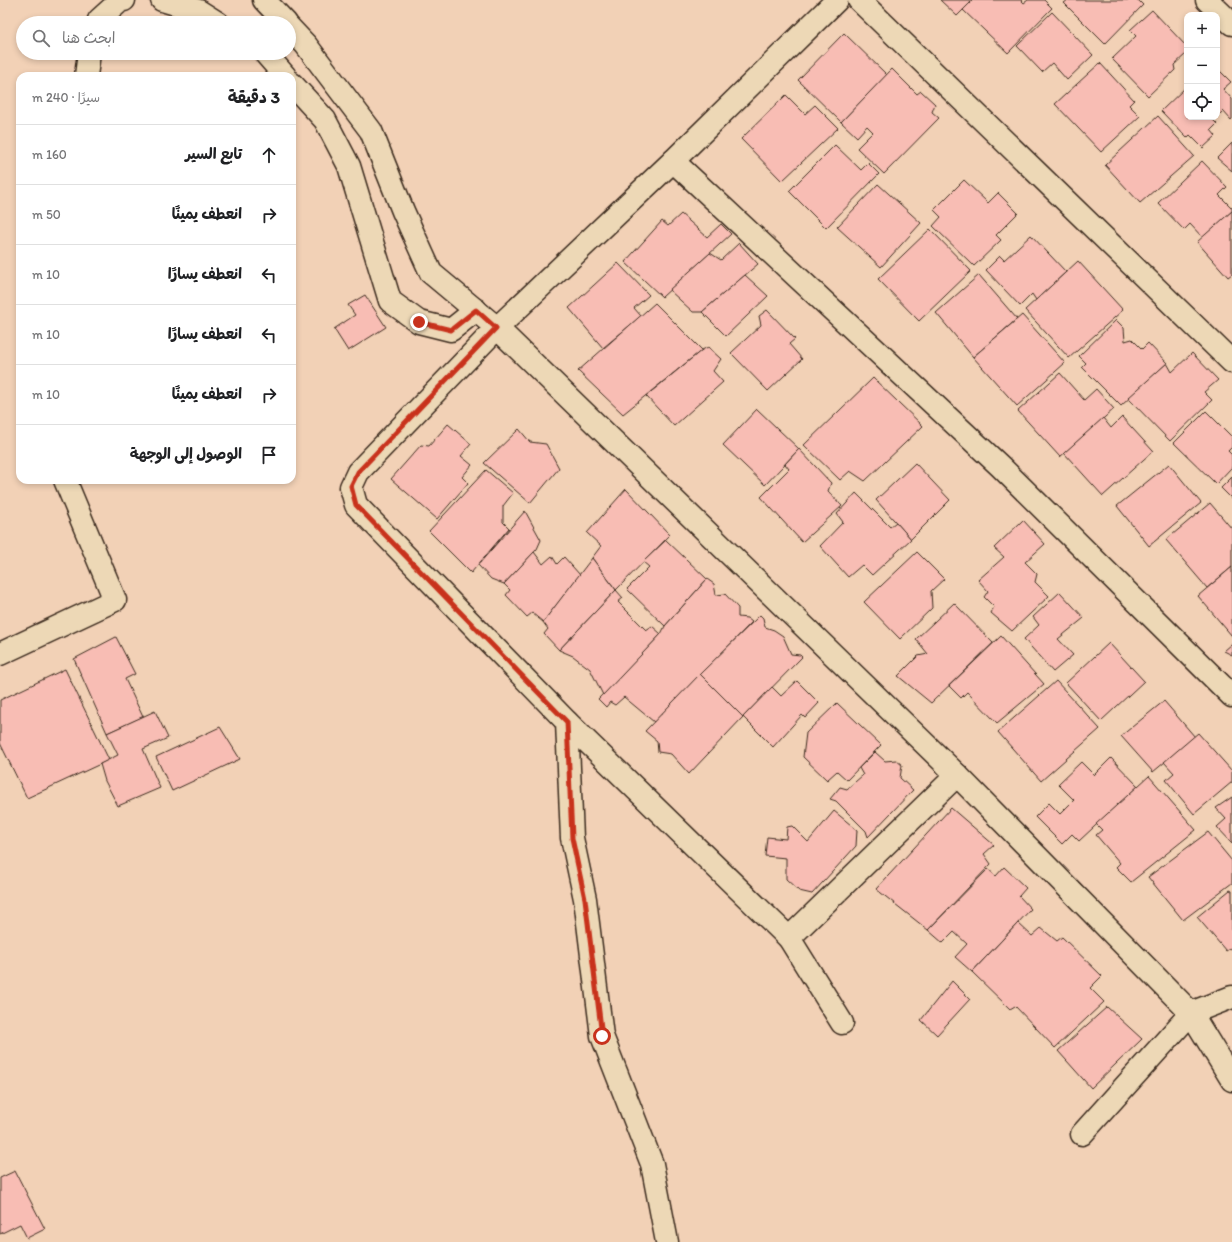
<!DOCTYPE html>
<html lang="ar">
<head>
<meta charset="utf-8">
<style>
  body { margin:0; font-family:Itim,"Playpen Sans Arabic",sans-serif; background:#f6f6f6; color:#202124; direction:rtl }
  .controls { position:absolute; right:12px; top:12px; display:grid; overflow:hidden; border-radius:8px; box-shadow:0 2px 6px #0003 }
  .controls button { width:36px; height:36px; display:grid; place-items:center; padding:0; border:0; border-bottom:1px solid #e0e0e0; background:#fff; color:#202124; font:20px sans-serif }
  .stop { position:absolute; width:12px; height:12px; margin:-9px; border:3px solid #c8321e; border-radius:50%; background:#fff }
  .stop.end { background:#c8321e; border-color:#fff; box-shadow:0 1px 4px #0008 }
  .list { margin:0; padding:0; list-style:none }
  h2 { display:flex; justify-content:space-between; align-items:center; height:52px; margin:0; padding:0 16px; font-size:17px }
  h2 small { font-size:13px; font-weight:400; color:#757577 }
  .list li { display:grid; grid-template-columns:26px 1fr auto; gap:12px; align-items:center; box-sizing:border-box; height:60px; padding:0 16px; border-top:1px solid #e0e0e0 }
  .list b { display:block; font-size:15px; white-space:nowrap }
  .list em { font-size:13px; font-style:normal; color:#757577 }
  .icon { flex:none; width:22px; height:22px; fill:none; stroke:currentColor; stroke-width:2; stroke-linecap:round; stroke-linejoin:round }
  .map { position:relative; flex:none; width:1232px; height:1242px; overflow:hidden; direction:ltr }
  .search { position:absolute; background:#fff; box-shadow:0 2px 6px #0003; left:16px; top:16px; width:280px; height:44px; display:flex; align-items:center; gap:10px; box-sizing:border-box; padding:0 14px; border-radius:22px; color:#757577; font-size:15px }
  .panel { position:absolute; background:#fff; box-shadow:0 2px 6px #0003; left:16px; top:72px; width:280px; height:412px; border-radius:12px; direction:rtl }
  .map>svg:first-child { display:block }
  .building { fill:#f8bdb4; stroke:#3b2a1e }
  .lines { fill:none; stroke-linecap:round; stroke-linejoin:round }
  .minor-casing { stroke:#3b2a1e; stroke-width:25 }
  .minor { stroke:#edd8b6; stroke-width:22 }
  .route { stroke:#c8321e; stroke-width:5 }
</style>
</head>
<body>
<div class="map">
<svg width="1232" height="1242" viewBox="0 0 1232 1242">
  <rect width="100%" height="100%" fill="#f2d1b6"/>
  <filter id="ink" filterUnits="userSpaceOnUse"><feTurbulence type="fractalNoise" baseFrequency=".025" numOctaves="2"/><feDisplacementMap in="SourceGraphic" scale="8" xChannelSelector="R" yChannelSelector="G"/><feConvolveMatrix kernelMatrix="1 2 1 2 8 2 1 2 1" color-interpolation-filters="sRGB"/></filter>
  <g filter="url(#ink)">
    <g class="building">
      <polygon points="940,0 973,0 957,16"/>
      <polygon points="973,0 1021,0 1024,3 1028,0 1044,0 1052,8 1008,53 963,10"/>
      <polygon points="1068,0 1138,0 1143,5 1105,44 1064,3"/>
      <polygon points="1152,10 1187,47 1187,53 1174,65 1175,70 1148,96 1112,59 1136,36 1130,30"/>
      <polygon points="1052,12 1093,55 1067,80 1052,63 1042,72 1017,46"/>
      <polygon points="844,33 887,75 841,122 798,80"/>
      <polygon points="1100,63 1134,100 1129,105 1140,116 1101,152 1055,104"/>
      <polygon points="1217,68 1231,82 1223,89 1232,99 1232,119 1231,120 1223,111 1217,117"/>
      <polygon points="892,69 917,94 921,91 935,104 932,112 939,118 884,174 857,148 873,132 867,126 857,137 841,122"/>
      <polygon points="1187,86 1187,117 1216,117 1213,120 1217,124 1211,130 1216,136 1203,148 1190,135 1187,138 1161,111"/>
      <polygon points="786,95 805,114 815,105 838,128 782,181 741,139"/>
      <polygon points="1158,116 1194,156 1140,203 1105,165"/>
      <polygon points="1232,143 1232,171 1217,158"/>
      <polygon points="835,145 861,170 868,163 879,174 826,228 789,191"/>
      <polygon points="1202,161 1227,187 1219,195 1232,208 1232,211 1203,238 1190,224 1184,230 1158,203"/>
      <polygon points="964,180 988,203 998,193 1018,213 996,235 1001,240 974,266 933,226 941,217 934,210"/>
      <polygon points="878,184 921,223 881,267 837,227"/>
      <polygon points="1232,211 1232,274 1228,277 1197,242"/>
      <polygon points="681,214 707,237 721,224 731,234 662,297 625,262 662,221 668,226"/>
      <polygon points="930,229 971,271 919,321 878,279"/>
      <polygon points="1031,235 1066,272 1036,300 1032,294 1020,306 986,270 1000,256 1004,260"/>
      <polygon points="739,243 758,264 702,312 693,312 669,290 710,253 721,260"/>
      <polygon points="1078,261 1123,310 1069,358 1025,310"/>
      <polygon points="618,263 649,295 634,308 641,316 603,348 569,308"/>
      <polygon points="745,275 768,296 726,336 702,312"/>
      <polygon points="979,275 1017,319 973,357 936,313"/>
      <polygon points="365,295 386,327 348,351 334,329 355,315 348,305"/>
      <polygon points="655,303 702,350 623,414 578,371"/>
      <polygon points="767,310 795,339 789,344 802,359 768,391 731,353 761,325 759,316"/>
      <polygon points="1022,315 1065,363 1017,406 973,357"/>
      <polygon points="1116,320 1124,328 1125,341 1132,339 1142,349 1148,343 1167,363 1121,406 1082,367 1086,363 1079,356"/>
      <polygon points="708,347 721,359 713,371 723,382 674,426 646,396 702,350"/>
      <polygon points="1192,353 1218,380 1204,392 1212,400 1170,441 1128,398 1167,363 1172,372"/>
      <polygon points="1060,373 1084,400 1096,389 1114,409 1060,457 1018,411"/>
      <polygon points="873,378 923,426 865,481 850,471 840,480 804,445"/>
      <polygon points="757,409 799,449 765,485 723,445"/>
      <polygon points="1206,411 1232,437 1232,447 1228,451 1232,455 1232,467 1216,484 1174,443"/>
      <polygon points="1122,417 1153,451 1103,496 1064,453 1103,418 1111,428"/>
      <polygon points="448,424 471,444 461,456 472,465 462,477 468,483 437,519 391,479 421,445 429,446"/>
      <polygon points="519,429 530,442 546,444 559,468 530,503 484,463"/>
      <polygon points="799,449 831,483 828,491 842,506 802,542 761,497 789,469 785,464"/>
      <polygon points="915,463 950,500 911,539 876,500"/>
      <polygon points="1169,464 1201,503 1149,546 1117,506"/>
      <polygon points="486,470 513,493 503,506 503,522 509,528 471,573 429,531"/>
      <polygon points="1232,477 1232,499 1221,488"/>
      <polygon points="626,489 670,535 616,590 592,558 601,546 587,533"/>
      <polygon points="856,493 890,527 896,522 911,539 872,575 862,565 848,577 820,546 843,522 837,514"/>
      <polygon points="1210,503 1232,529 1232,567 1207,588 1166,540"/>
      <polygon points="525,511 541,540 537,549 504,584 491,579 478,565"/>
      <polygon points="1023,520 1045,544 1025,562 1037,574 1035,582 1049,596 1012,631 991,613 994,607 984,597 988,591 978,580 1004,557 994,548"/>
      <polygon points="666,540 707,579 665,626 627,589 649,567 643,562"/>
      <polygon points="534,552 543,564 552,556 557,564 564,557 580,575 543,622 532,613 527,617 506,595 510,590 504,584"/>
      <polygon points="917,552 944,579 931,591 932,608 900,639 864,602"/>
      <polygon points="592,558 616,590 559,650 544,634 548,629 543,622"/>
      <polygon points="1232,567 1232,636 1198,596"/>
      <polygon points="707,579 714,584 716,595 725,594 738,608 738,617 747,618 752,622 654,722 624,697 615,705 610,702 606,707 598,699 661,634 665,626"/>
      <polygon points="616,590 623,598 618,602 646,630 652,626 661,634 603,695 590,669 573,656 559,650"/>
      <polygon points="1060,592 1084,618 1058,639 1073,655 1053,672 1024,639 1039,625 1033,617"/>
      <polygon points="954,603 993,643 931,703 898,676 918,656 928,654 916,639"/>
      <polygon points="760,615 763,618 765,627 774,630 783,636 791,654 800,655 802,657 743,717 700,674"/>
      <polygon points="1001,636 1044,684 997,723 967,692 961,698 949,686"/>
      <polygon points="116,637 135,674 125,679 143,717 107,733 74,659"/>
      <polygon points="1109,643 1144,681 1101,721 1066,683"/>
      <polygon points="1232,644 1232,655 1224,651"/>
      <polygon points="65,669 109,760 27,798 0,743 0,700"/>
      <polygon points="700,674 743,717 689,774 671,754 658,752 657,741 645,731"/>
      <polygon points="797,681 819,703 805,718 802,715 773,747 743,717 772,687 781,696"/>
      <polygon points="1056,681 1100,729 1041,781 998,732"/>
      <polygon points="1164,701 1195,737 1153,772 1121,736"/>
      <polygon points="837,703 881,745 847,780 837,771 827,780 803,757 806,733"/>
      <polygon points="155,711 168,738 143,749 160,788 118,806 105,781 100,764 118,755 107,733"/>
      <polygon points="220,727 240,759 172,791 156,757"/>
      <polygon points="1198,733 1232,771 1232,782 1194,814 1166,780 1174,773 1164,762"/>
      <polygon points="875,752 885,761 896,760 902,765 900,778 913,790 868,837 866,831 836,801 830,799 840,787 847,789 863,775 859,768"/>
      <polygon points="1111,758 1138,786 1079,841 1072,834 1062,844 1035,817 1049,803 1060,814 1074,800 1058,784 1081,762 1094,775"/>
      <polygon points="1149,776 1196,830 1131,882 1116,867 1120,863 1096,835 1102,830 1096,824"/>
      <polygon points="1232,797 1232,843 1217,827 1226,819 1216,808"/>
      <polygon points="951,808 994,845 984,854 991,864 928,930 876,889"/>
      <polygon points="834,811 857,830 856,846 812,894 799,891 786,879 786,858 765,856 767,837 786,839 787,827 792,826 808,842"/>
      <polygon points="1208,832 1232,861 1232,883 1183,920 1148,877"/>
      <polygon points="1004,867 1026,888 1019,896 1031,909 972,972 955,957 967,944 954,932 943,943 928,930 988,869 996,876"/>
      <polygon points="1230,890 1232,891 1232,947 1226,951 1197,917"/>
      <polygon points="1018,923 1032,936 1041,928 1057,941 1062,937 1102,976 1090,988 1104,1002 1055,1048 1015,1006 1010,1009 972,972"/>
      <polygon points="952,981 970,999 937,1035 921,1020"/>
      <polygon points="1107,1007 1142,1039 1091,1088 1058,1051"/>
      <polygon points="15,1171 45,1229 27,1238 20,1224 0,1234 0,1178"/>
    </g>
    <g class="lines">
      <defs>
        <g id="minor">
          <polyline points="162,0 199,11 218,23"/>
          <polyline points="264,0 286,23"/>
          <polyline points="837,0 673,161 497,328 358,472 351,487 356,505 567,722 789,938 842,1023"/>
          <polyline points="859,0 1232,362"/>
          <polyline points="1207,0 1232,24"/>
          <polyline points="98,23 99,20 121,0 124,0"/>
          <polyline points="289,27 306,45 371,131 403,211 431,273 497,328 957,775 1191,1013 1232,1080"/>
          <polyline points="265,53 285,76"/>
          <polyline points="86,76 89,53"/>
          <polyline points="292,84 325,120 349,166 390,301 419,322 451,330 476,310"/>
          <polyline points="673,161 1000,466 1232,696"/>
          <polyline points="0,654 115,600 65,480"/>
          <polyline points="567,722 572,838 585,899 602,1036 652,1164 667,1242"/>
          <polyline points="789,938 957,775"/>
          <polyline points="1082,1134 1191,1013 1232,997"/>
        </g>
      </defs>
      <use href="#minor" class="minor-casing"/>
      <use href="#minor" class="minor"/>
    </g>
  </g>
  <g class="lines" filter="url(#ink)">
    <polyline class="route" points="419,322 451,330 476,310 496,328 358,472 351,486 356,505 567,722 572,838 585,899 602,1036"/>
  </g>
</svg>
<div class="controls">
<button>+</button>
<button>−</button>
<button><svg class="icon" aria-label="locate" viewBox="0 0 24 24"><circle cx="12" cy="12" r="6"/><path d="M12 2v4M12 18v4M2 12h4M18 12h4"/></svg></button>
</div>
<div class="stop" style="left:602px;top:1036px"></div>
<div class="stop end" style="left:419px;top:322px"></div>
<div class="search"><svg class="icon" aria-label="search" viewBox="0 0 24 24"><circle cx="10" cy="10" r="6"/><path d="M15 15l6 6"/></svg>ابحث هنا</div>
<section class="panel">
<h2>3 دقيقة<small>سيرًا · 240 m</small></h2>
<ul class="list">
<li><svg class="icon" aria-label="ahead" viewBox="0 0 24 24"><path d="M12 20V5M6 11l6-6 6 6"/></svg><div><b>تابع السير</b></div><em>160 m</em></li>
<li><svg class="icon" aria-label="right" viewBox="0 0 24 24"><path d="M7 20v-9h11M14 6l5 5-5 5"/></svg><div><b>انعطف يمينًا</b></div><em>50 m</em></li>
<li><svg class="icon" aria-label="left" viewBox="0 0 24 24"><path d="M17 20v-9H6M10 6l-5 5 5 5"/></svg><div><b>انعطف يسارًا</b></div><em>10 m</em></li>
<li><svg class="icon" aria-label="left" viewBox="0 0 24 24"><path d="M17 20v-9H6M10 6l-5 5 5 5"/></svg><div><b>انعطف يسارًا</b></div><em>10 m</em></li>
<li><svg class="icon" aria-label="right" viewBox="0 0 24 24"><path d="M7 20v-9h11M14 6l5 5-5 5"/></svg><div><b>انعطف يمينًا</b></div><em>10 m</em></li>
<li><svg class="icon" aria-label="arrive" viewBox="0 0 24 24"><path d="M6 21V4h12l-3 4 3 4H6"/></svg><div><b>الوصول إلى الوجهة</b></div></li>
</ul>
</section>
</div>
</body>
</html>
